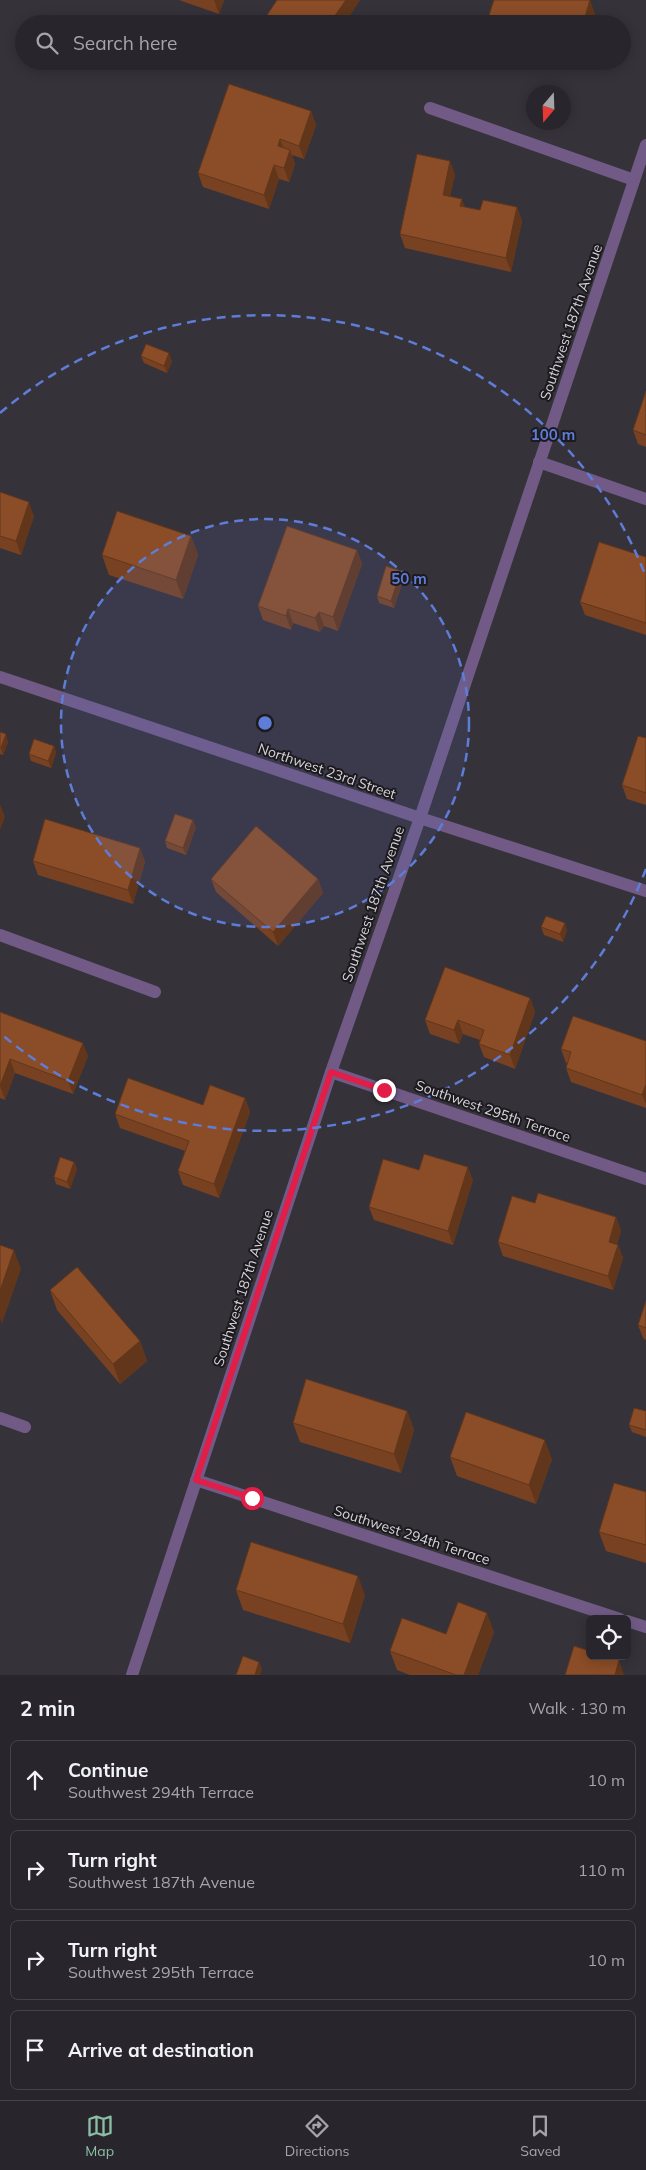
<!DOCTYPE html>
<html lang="en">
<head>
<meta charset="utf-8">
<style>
  body { margin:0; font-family:Mulish,sans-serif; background:#302e34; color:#f1f3f6 }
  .controls { position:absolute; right:15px; bottom:15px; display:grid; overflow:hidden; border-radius:8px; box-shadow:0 2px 12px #0003 }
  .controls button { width:45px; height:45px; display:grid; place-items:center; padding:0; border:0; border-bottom:1px solid #444348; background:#28262c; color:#f1f3f6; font:25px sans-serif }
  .compass { position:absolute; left:526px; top:85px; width:45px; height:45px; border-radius:50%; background:#28262c; box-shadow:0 2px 12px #0003; rotate:199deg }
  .stop { position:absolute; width:15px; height:15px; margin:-11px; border:4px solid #e11d48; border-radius:50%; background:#fff }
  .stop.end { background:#e11d48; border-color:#fff; box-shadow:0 1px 5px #0008 }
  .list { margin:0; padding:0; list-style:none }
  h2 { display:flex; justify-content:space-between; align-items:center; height:65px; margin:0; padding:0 20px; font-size:21px }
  h2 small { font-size:16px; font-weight:400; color:#a5a5a9 }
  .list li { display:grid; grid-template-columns:32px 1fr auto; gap:15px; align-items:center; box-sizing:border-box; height:80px; margin:0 10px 10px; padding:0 10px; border:1px solid #444348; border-radius:8px }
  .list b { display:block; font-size:19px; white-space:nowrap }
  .list p { margin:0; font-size:16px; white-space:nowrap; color:#a5a5a9 }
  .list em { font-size:16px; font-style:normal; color:#a5a5a9 }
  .icon { flex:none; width:28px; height:28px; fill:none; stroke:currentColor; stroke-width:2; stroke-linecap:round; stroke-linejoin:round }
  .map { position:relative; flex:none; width:646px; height:1675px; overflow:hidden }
  .search { position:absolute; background:#28262c; box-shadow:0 2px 12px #0003; left:15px; right:15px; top:15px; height:55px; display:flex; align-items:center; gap:12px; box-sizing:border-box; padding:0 18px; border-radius:28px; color:#a5a5a9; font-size:19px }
  .sheet { height:425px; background:#28262c }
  nav { display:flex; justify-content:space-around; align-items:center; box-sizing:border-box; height:70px; border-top:1px solid #444348; background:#28262c; font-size:14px; color:#a5a5a9 }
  nav a { display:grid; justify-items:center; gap:2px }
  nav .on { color:#8abfa5 }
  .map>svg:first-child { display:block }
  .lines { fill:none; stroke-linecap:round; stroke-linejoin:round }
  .minor { stroke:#715b86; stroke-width:12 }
  .wall { fill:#784222 }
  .shaded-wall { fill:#61361b }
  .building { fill:#8b4d27; stroke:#61361b }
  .route { stroke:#e11d48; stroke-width:6 }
  .ring { fill:none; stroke:#5e7dd8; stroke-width:2.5; stroke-dasharray:9 6 }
  .labels { text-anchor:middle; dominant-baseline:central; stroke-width:4; stroke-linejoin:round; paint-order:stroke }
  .street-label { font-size:14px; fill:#d6d4d9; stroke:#1c1a1e }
  .centre { fill:#5e7dd8; stroke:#1c1a1e; stroke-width:2.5 }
  .ring-label { font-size:15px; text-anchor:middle; font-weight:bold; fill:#5e7dd8; stroke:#1c1a1e; stroke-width:4; stroke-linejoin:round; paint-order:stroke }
</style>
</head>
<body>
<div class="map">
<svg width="646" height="1675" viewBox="0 0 646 1675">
  <rect width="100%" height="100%" fill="#36323a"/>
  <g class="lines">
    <g class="minor">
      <polyline points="430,108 634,180"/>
      <polyline points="539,462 646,499"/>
      <polyline points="0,677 420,818 646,891"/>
      <polyline points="0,935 155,992"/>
      <polyline points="331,1072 646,1179"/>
      <polyline points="0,1418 25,1427"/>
      <polyline points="196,1480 620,1619"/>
      <polyline points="627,1621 646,1627"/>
      <polyline points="132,1675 331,1072 420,818 646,145"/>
    </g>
  </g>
  <g class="wall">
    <polygon points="179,0 224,0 219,14"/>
    <polygon points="360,0 344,24 267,24 265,18"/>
    <polygon points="559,61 580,61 578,68"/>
    <polygon points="311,111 316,125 304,159 292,155 295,164 289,182 279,179 269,209 203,187 198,173"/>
    <polygon points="455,174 450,196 465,207 480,210 517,207 522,221 511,272 405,248 400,234"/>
    <polygon points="141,356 172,361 167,373 144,363"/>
    <polygon points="646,391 646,447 638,444 633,430"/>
    <polygon points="0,492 34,516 21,555 0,548"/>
    <polygon points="191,536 198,555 183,599 109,575 102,555"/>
    <polygon points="357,550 362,564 338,631 324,626 320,632 293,623 291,630 263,620 258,606"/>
    <polygon points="646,557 646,635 585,615 580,602"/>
    <polygon points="404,578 394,608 379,603 377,596"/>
    <polygon points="0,732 8,742 3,755 0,754"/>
    <polygon points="646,738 646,805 627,799 622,785"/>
    <polygon points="54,746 56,753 51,768 31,761 29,754"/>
    <polygon points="196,827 186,855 167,848 165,841"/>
    <polygon points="140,848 145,862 133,904 38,875 33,861"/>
    <polygon points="211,879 318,879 323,893 278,946 216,892"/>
    <polygon points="541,927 567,930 563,942 544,935"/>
    <polygon points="530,998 535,1012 515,1069 484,1057 479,1044 480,1040 463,1034 459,1044 430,1034 425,1020"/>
    <polygon points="0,1012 88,1056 73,1094 15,1073 5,1100 0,1098"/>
    <polygon points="646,1041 646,1108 571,1082 566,1068 567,1063 566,1063 561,1049"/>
    <polygon points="245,1098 250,1112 219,1198 183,1185 178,1171 185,1151 120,1128 115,1114 203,1105"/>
    <polygon points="74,1162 77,1169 70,1189 56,1184 54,1177"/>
    <polygon points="473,1180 453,1245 374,1220 369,1207"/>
    <polygon points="616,1217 621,1231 617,1244 618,1245 623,1258 613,1290 503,1256 498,1242"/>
    <polygon points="50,1290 140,1341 147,1361 120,1384 57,1310"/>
    <polygon points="646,1301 646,1340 643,1338 638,1325"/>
    <polygon points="407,1411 414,1430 401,1473 300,1442 293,1423"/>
    <polygon points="646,1411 646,1437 632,1432 629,1425"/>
    <polygon points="450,1457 552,1459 536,1504 457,1476"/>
    <polygon points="646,1492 646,1563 606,1551 599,1532"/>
    <polygon points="236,1590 365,1595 350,1643 243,1610"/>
    <polygon points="494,1632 478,1675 410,1675 397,1670 390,1651 446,1634"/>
  </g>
  <g class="shaded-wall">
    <polygon points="214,0 224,0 219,14"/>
    <polygon points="346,0 360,0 344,24 329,24"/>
    <polygon points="590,0 595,14 592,24 583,24"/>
    <polygon points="576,61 580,61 578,68"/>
    <polygon points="311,111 316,125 304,159 299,146"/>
    <polygon points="280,139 285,153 278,146"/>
    <polygon points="290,150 295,164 289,182 284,168"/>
    <polygon points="450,161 455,174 448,208 443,195"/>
    <polygon points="274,165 279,179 269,209 264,195"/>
    <polygon points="462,199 467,213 460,206"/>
    <polygon points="517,207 522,221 511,272 506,258"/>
    <polygon points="169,353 172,361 167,373 164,366"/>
    <polygon points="29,502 34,516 21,555 16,541"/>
    <polygon points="191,536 198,555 183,599 176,580"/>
    <polygon points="357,550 362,564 338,631 333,617"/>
    <polygon points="401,571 404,578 394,608 391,601"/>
    <polygon points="288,609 293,623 291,630 286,616"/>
    <polygon points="319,612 324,626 320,632 315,618"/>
    <polygon points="6,734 8,742 3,755 1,748"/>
    <polygon points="54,746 56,753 51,768 48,761"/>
    <polygon points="0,804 5,817 0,830"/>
    <polygon points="193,820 196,827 186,855 183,848"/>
    <polygon points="140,848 145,862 133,904 128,890"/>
    <polygon points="318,879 323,893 278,946 273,932"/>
    <polygon points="565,923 567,930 563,942 560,934"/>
    <polygon points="530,998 535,1012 515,1069 510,1055"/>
    <polygon points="458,1020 463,1034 459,1044 454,1030"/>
    <polygon points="83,1043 88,1056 73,1094 68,1081"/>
    <polygon points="10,1059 15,1073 5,1100 0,1086"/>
    <polygon points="646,1084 646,1104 642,1095"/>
    <polygon points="245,1098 250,1112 219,1198 214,1184"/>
    <polygon points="74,1162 77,1169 70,1189 67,1182"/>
    <polygon points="468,1167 473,1180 453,1245 448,1231"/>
    <polygon points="616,1217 621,1231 614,1256 609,1242"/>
    <polygon points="618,1245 623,1258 613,1290 608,1276"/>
    <polygon points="14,1250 21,1269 2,1324 0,1318 0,1291"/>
    <polygon points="140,1341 147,1361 120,1384 113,1364"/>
    <polygon points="407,1411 414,1430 401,1473 394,1454"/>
    <polygon points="545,1440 552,1459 536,1504 529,1485"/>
    <polygon points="358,1576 365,1595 350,1643 343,1624"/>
    <polygon points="487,1613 494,1632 478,1675 464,1675"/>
    <polygon points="619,1660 624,1675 615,1675"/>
    <polygon points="259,1662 262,1669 260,1675 255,1675"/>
  </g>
  <g class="building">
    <polygon points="277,0 346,0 329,24 272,24 265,18"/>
    <polygon points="494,0 590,0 583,24 486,24"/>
    <polygon points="229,84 311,111 299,146 280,139 278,146 290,150 284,168 274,165 264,195 198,173"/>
    <polygon points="417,154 450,161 443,195 462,199 460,206 480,210 483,200 517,207 506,258 400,234"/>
    <polygon points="146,344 169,353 164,366 141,356"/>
    <polygon points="646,391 646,435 633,430"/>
    <polygon points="0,492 29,502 16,541 0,536"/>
    <polygon points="117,511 191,536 176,580 102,555"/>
    <polygon points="287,526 357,550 333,617 319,612 315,618 288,609 286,616 258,606"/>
    <polygon points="599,542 646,557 646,623 580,602"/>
    <polygon points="386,566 401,571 391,601 377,596"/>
    <polygon points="0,732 6,734 1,748 0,748"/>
    <polygon points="638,736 646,738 646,793 622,785"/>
    <polygon points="34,739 54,746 48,761 29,754"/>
    <polygon points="175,814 193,820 183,848 165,841"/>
    <polygon points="45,819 140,848 128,890 33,861"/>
    <polygon points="256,826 318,879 273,932 211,879"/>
    <polygon points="546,916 565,923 560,934 541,927"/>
    <polygon points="445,967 530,998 510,1055 479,1044 484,1030 458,1020 454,1030 425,1020"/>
    <polygon points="0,1012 83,1043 68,1081 10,1059 0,1086"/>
    <polygon points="573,1016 646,1041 646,1084 642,1095 566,1068 571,1052 561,1049"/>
    <polygon points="128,1078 203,1105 210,1085 245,1098 214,1184 178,1171 189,1141 115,1114"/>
    <polygon points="424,1154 468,1167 448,1231 369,1207 383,1159 419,1170"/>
    <polygon points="60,1157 74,1162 67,1182 54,1177"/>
    <polygon points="538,1193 616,1217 609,1242 618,1245 608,1276 498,1242 512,1196 535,1203"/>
    <polygon points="0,1245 14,1250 0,1291"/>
    <polygon points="77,1267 140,1341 113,1364 50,1290"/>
    <polygon points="646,1301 646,1328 638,1325"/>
    <polygon points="306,1379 407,1411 394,1454 293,1423"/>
    <polygon points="634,1408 646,1411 646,1430 629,1425"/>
    <polygon points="466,1412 545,1440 529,1485 450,1457"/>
    <polygon points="614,1483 646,1492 646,1545 599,1532"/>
    <polygon points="251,1542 358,1576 343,1624 236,1590"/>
    <polygon points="458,1602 487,1613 464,1675 456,1675 390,1651 402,1618 446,1634"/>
    <polygon points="574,1646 590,1651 590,1656 605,1656 619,1660 615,1675 565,1675"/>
    <polygon points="243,1656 259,1662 255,1675 236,1675"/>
  </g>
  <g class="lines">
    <polyline class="route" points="252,1498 196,1480 331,1072 384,1090"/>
  </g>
  <circle cx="265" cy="723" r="204" fill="#5e7dd8" fill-opacity=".12"/>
  <g class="ring">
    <circle cx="265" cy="723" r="204"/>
    <path d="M646 869A408 408 0 0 1 0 1033M0 413A408 408 0 0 1 646 577"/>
  </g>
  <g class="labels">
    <g class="street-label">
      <text transform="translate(571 322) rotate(-71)">Southwest 187th Avenue</text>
      <text transform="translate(327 771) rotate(19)">Northwest 23rd Street</text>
      <text transform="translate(373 904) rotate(-71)">Southwest 187th Avenue</text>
      <text transform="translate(493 1111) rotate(19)">Southwest 295th Terrace</text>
      <text transform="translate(243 1288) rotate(-72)">Southwest 187th Avenue</text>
      <text transform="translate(412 1535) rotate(18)">Southwest 294th Terrace</text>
    </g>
  </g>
  <circle cx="265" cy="723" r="8" class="centre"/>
  <g class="ring-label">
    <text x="553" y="440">100 m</text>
    <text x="409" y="584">50 m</text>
  </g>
</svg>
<div class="controls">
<button><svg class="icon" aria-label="locate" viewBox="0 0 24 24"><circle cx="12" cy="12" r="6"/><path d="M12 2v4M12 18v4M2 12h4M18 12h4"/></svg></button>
</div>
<svg class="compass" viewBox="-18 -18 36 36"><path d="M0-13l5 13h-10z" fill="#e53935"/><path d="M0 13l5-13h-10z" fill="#a5a5a9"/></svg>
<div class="stop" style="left:252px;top:1498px"></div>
<div class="stop end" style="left:384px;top:1090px"></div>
<div class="search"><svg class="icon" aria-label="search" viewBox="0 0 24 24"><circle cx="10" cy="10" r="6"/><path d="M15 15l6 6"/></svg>Search here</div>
</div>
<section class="sheet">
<h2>2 min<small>Walk · 130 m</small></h2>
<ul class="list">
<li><svg class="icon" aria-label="ahead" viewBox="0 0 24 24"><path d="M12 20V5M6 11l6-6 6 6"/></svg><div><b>Continue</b><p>Southwest 294th Terrace</p></div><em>10 m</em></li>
<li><svg class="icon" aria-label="right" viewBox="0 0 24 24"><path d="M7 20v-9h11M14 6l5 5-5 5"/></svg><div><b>Turn right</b><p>Southwest 187th Avenue</p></div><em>110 m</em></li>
<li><svg class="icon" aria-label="right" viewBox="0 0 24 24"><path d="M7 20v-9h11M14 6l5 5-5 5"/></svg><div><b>Turn right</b><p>Southwest 295th Terrace</p></div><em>10 m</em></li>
<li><svg class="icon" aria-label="arrive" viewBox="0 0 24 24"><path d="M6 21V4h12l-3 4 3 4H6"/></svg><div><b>Arrive at destination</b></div></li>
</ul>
</section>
<nav>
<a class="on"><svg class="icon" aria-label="map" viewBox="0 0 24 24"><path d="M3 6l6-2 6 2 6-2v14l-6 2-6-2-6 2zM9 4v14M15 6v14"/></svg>Map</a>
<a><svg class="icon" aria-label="directions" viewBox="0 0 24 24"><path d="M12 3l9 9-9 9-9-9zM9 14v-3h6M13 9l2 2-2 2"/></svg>Directions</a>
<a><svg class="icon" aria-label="saved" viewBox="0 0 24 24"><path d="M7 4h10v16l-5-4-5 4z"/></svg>Saved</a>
</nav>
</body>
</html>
